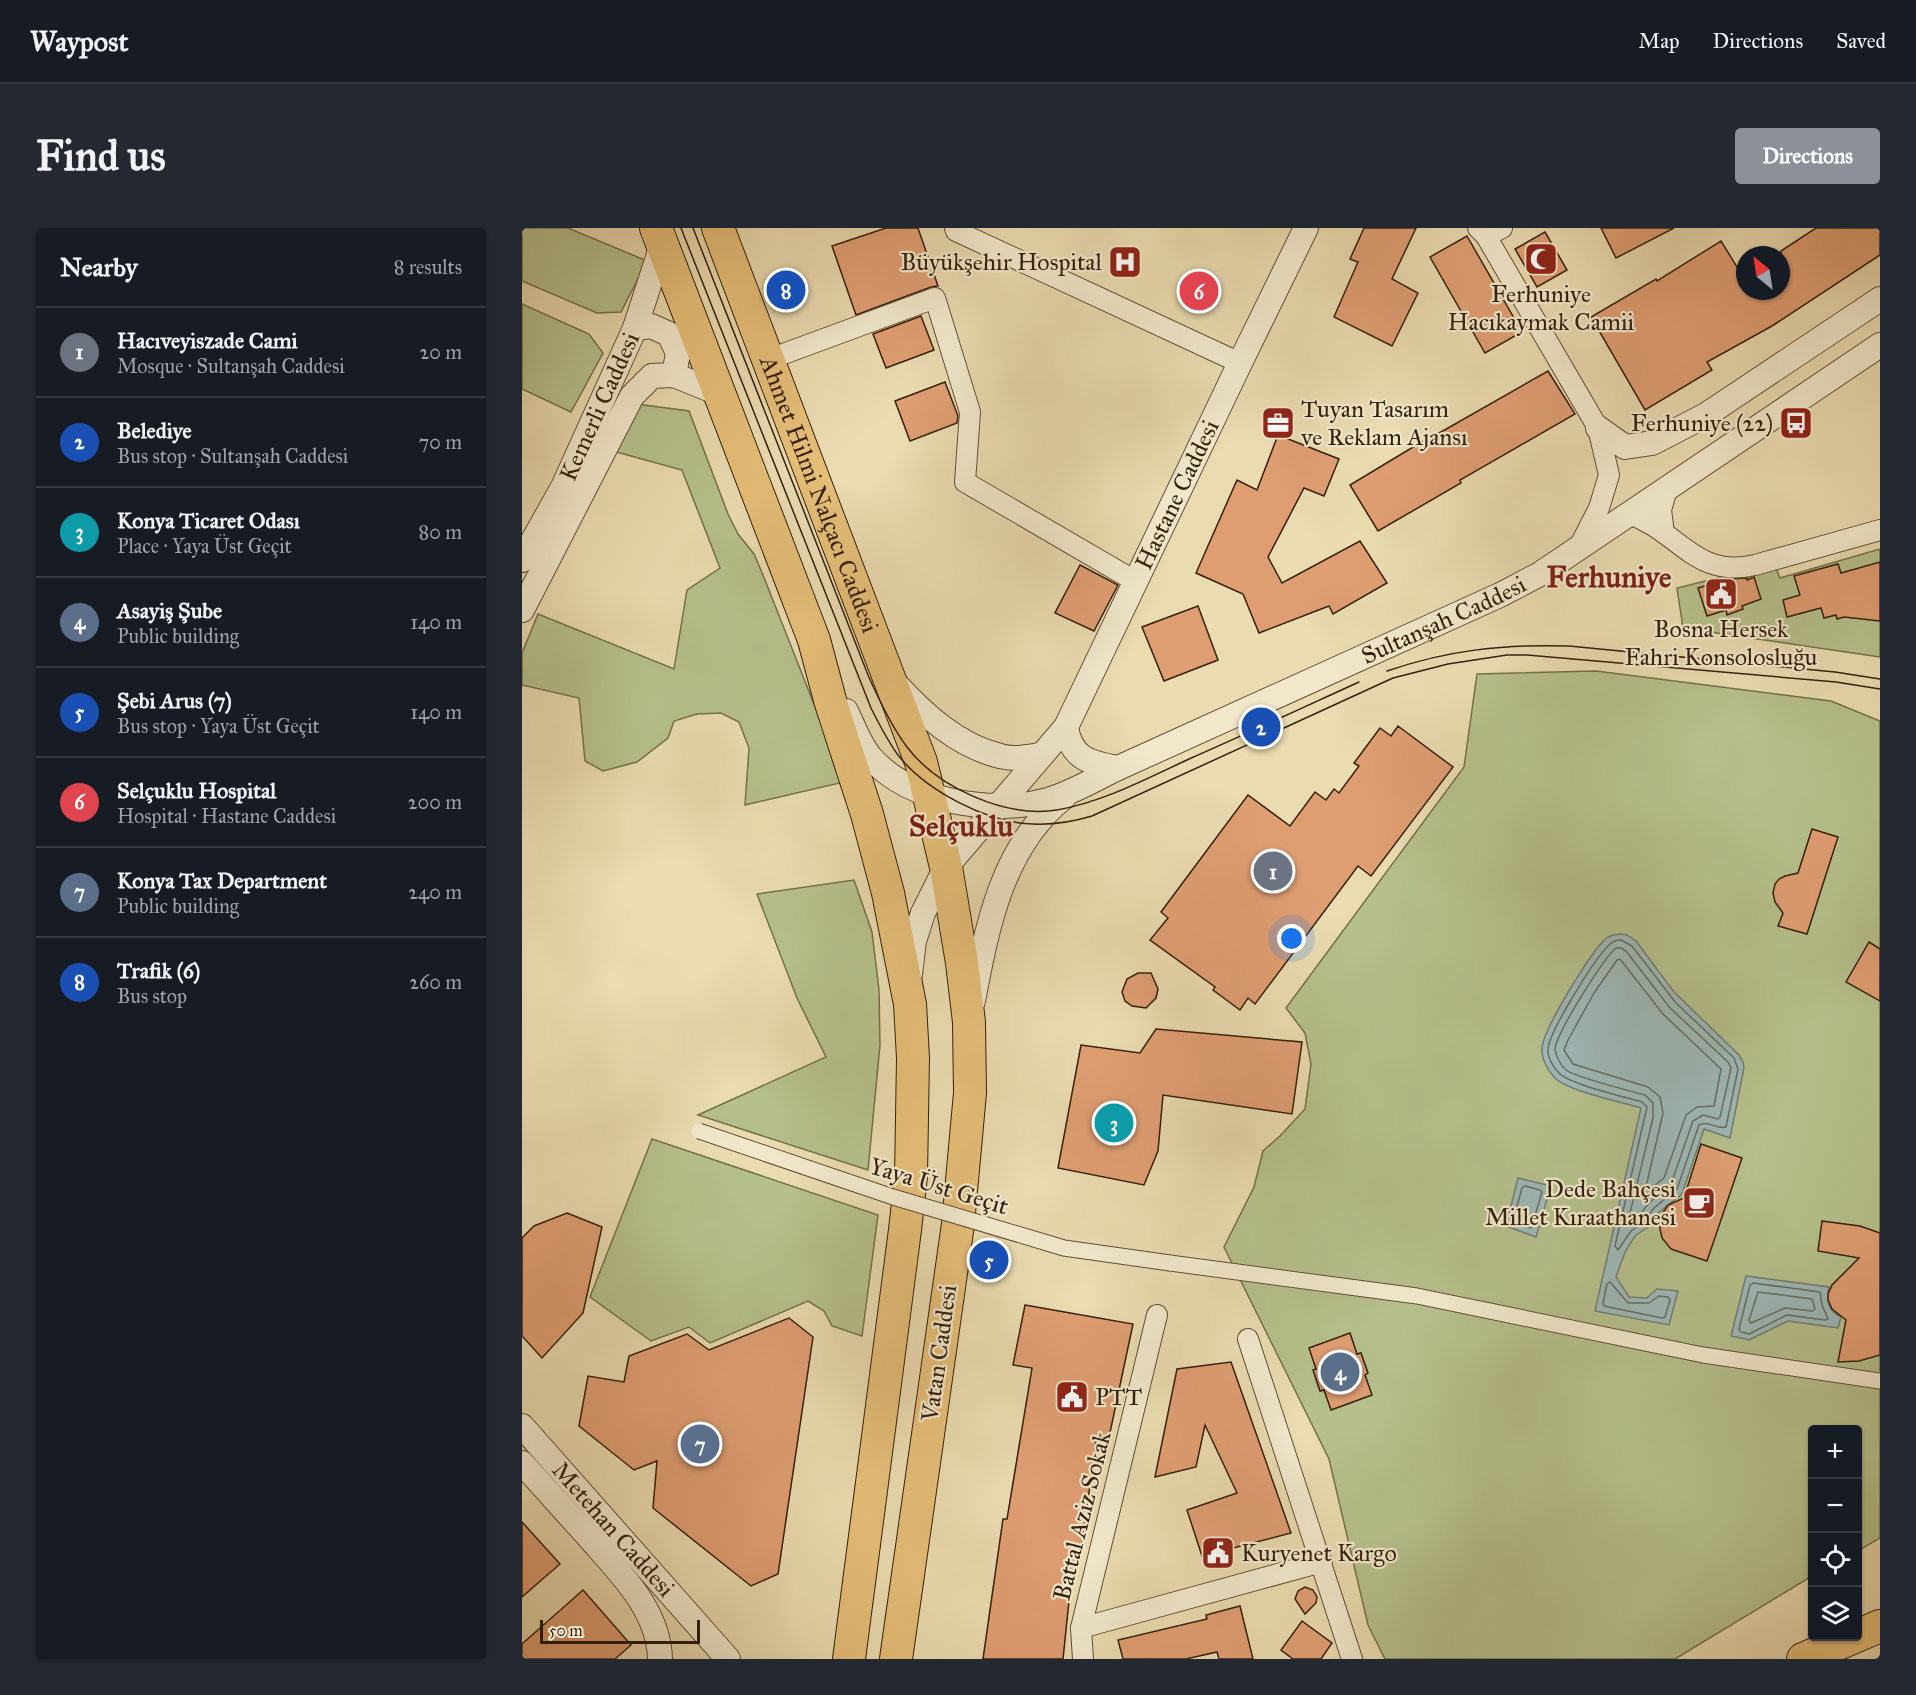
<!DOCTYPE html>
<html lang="en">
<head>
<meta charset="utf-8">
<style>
  body { margin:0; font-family:"IM FELL Great Primer",serif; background:#242831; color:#f1f3f6 }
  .controls { position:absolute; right:18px; bottom:18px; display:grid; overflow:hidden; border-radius:6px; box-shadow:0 2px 4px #0004 }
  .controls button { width:54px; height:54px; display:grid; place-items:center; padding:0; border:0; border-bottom:2px solid #363941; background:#171b24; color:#f1f3f6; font:30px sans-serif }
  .compass { position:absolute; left:1214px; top:18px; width:54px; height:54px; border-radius:50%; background:#171b24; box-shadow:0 2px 4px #0004; rotate:330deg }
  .scale { position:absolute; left:18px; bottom:15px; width:160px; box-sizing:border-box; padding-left:6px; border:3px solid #341f0c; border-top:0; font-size:16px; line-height:21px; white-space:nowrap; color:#341f0c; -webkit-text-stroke:4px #f1e8cc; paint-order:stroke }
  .you { position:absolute; left:770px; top:711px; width:21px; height:21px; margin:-15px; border:4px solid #fff; border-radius:50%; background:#1a73e8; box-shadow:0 0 0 9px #1a73e833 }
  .badge { display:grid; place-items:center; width:39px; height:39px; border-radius:50%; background:#8c9099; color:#fff; font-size:20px; font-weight:700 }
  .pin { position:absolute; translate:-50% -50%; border:3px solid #fff; box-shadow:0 2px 6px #0006 }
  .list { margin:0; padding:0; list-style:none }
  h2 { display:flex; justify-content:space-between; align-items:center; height:78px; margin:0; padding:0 24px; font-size:26px }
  h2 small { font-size:20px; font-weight:400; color:#9ea1a6 }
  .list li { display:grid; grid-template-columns:39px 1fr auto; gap:18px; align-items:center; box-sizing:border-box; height:90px; padding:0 24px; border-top:2px solid #363941 }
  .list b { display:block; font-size:22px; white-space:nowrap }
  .list p { margin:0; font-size:20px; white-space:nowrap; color:#9ea1a6 }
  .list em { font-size:20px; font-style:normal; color:#9ea1a6 }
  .icon { flex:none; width:33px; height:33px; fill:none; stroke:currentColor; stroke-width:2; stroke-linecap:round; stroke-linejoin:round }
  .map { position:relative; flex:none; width:1358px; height:1431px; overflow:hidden; border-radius:6px }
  header { display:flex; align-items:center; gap:36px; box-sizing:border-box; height:84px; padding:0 30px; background:#171b24; border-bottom:2px solid #363941 }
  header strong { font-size:28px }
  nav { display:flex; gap:33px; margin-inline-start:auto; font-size:21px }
  .intro { display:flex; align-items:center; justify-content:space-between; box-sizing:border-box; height:144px; padding:0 36px }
  h1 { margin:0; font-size:42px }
  .button { padding:15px 27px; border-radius:6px; background:#8c9099; color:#fff; font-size:21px; font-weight:700 }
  main { display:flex; gap:36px; padding:0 36px }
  aside { flex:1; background:#171b24; border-radius:6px; box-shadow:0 2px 4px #0004 }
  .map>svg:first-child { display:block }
  .green { fill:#b5c08c; stroke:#74704c; stroke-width:1.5 }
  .water { fill:#9db8b7; stroke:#737b73; stroke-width:1.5 }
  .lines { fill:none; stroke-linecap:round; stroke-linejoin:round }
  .shore { stroke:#686c62; stroke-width:1.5 }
  .building { fill:#df9e72; stroke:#341f0c; stroke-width:1.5 }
  .pedestrian-casing { stroke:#624e35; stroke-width:17 }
  .minor-casing { stroke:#624e35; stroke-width:22 }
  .tertiary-casing { stroke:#624e35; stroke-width:26 }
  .primary-casing { stroke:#341f0c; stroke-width:34 }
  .pedestrian { stroke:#f1e8cc; stroke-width:15 }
  .minor { stroke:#f1e8cc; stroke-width:20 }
  .tertiary { stroke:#f1e8cc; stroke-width:24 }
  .primary { stroke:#e5be78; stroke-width:32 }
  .tram { stroke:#341f0c; stroke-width:1.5 }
  .pedestrian-bridge-casing { stroke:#624e35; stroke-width:17; stroke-linecap:butt }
  .pedestrian-bridge { stroke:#f1e8cc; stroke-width:15 }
  .labels { text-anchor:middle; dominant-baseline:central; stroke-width:4.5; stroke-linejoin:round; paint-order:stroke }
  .poi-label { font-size:24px; fill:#341f0c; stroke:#f1e8cc; text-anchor:end }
  .street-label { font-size:24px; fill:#341f0c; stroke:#f1e8cc }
  .district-label { font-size:30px; font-weight:bold; fill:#7a1f14; stroke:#f1e8cc }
</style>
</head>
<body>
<header>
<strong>Waypost</strong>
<nav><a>Map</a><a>Directions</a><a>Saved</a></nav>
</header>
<div class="intro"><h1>Find us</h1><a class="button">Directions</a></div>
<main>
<aside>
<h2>Nearby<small>8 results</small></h2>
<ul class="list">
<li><span class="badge" style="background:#6b7280">1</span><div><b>Hacıveyiszade Cami</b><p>Mosque · Sultanşah Caddesi</p></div><em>20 m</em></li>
<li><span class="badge" style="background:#1a4fb4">2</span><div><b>Belediye</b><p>Bus stop · Sultanşah Caddesi</p></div><em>70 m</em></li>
<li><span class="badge" style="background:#0f9aa8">3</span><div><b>Konya Ticaret Odası</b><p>Place · Yaya Üst Geçit</p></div><em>80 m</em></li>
<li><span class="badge" style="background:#5c6f8a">4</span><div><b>Asayiş Şube</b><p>Public building</p></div><em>140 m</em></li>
<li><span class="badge" style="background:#1a4fb4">5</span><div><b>Şebi Arus (7)</b><p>Bus stop · Yaya Üst Geçit</p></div><em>140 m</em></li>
<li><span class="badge" style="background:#e0444e">6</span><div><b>Selçuklu Hospital</b><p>Hospital · Hastane Caddesi</p></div><em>200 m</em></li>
<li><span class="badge" style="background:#5c6f8a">7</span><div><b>Konya Tax Department</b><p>Public building</p></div><em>240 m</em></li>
<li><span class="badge" style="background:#1a4fb4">8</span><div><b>Trafik (6)</b><p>Bus stop</p></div><em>260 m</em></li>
</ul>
</aside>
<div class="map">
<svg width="1358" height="1431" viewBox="0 0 1358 1431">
  <rect width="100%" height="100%" fill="#eadbb0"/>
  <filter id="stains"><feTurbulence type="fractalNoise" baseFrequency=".00333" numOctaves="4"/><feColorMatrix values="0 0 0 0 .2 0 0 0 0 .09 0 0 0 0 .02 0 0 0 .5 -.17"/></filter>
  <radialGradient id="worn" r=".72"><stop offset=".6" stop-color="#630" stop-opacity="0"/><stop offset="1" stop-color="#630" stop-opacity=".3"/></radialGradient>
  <g class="green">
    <polygon points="0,0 46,0 125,33 99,84 75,85 0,53"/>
    <polygon points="0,76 67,106 81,125 49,184 0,161"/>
    <polygon points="107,175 167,183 206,286 216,306 232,326 241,347 316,537 318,555 223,577 227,520 217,494 199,485 175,486 152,493 146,510 115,534 81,543 63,533 57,470 0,457 0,425 16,386 152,441 165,362 198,340 160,242 87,222"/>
    <polygon points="1358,321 1358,429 1161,400 1155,360 1252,336 1258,350"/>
    <polygon points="1074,443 1309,473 1358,493 1358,1310 1336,1323 1336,1202 1290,1202 1290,1348 1153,1431 863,1431 846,1397 807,1231 702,1019 732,959 741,923 758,908 783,881 789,836 783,805 764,780 942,539 955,446"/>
    <polygon points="332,652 350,704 357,762 358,817 346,942 176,887 304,829 275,770 235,666"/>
    <polygon points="130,911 356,987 340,1108 310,1098 302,1083 286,1073 188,1115 167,1099 129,1113 68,1069"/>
  </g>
  <g class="water">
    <path d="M1099,706L1105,707L1114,713L1152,764L1217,827L1221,834L1222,840L1208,910L1182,901L1160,966L1136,985L1126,999L1113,1008L1103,1024L1094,1049L1107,1069L1125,1070L1135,1061L1156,1063L1147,1097L1073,1083L1119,880C1100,874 1044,863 1032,849C1026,842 1019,831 1020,820C1021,802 1071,719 1086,709C1090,707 1095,706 1099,706Z"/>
    <polygon points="996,950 1029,958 1014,1009 984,998"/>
    <path d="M1224,1048L1307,1059C1304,1073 1306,1083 1319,1089L1316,1100L1266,1093L1227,1112L1209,1108Z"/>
  </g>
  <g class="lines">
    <g class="shore">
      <path d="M1099,712L1110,718L1154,775L1212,830L1216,841L1204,899C1195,902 1187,892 1177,897L1155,961L1132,980L1121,995L1109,1003L1096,1022L1093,1018L1125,879L1120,874C1103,869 1047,856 1037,845C1031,839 1025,829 1026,821C1027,804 1073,730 1087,717C1090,713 1094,712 1099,712Z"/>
      <path d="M1094,720H1099L1104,723L1148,780L1206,834L1209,840L1198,889L1196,891L1181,887L1171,893L1149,956L1127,975L1116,989L1110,993L1107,989L1131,890V875L1123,867C1108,863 1053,849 1044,842C1039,838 1034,828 1033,822C1033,807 1081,731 1094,720Z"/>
      <polygon points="1098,731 1141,786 1199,841 1192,878 1175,879 1164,887 1142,950 1127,962 1124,959 1141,885 1138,869 1126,859 1051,836 1042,822 1046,812 1072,765 1095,732"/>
      <polygon points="1003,958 1018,962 1020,964 1010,998 1008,1000 991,993 1000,960"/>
      <polygon points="1088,1054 1106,1075 1127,1075 1137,1068 1146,1069 1148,1072 1143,1089 1140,1090 1082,1078 1081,1075 1085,1056"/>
      <polygon points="1231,1055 1298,1064 1300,1077 1306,1091 1303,1092 1265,1087 1227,1106 1219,1104 1217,1101 1228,1057"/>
      <polygon points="1236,1064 1290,1071 1293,1081 1290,1083 1263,1080 1229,1095 1227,1092"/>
    </g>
  </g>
  <g class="building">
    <polygon points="364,0 396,0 416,58 409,59 334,87 310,18"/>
    <polygon points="842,0 894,0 870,51 896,65 870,118 812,89 836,34 828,31"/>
    <polygon points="1079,0 1152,0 1094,30"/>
    <polygon points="1294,0 1358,0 1358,27 1250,98 1185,134 1190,142 1123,182 1069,89 1134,51 1135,53 1199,13 1223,52 1223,63 1259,63 1259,23"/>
    <polygon points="1023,4 1045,42 1015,59 993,21"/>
    <polygon points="945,8 1000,104 963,125 908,29"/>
    <polygon points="399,88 412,122 364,140 351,106"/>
    <polygon points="1026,143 1053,186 938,252 939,255 856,303 828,257 911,207 912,208"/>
    <polygon points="423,154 436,188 435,195 388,213 373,173"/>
    <polygon points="756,207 817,231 802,268 782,260 746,329 760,355 838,313 865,355 811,386 807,378 737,405 721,366 674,345 715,252 735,262"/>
    <polygon points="1358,334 1358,393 1322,389 1315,391 1314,387 1302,390 1299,380 1265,389 1261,372 1278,367 1272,348 1316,336 1319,345"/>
    <polygon points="558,337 596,357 572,403 533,385"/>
    <polygon points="1232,349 1239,371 1220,378 1221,381 1205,387 1204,382 1185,388 1176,360 1206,351 1225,350 1225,352"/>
    <polygon points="676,378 696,432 642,453 620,399"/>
    <polygon points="876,498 931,539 849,648 836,638 733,776 726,770 718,782 691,762 693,759 628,712 646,690 639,684 726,567 768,598 793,564 804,572 812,561 817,565 837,538 832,535 858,500 869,508"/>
    <polygon points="1290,601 1316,609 1285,706 1256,698 1261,685 1253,674 1251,665 1253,656 1257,651 1263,648 1276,645"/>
    <polygon points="1347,714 1358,721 1358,773 1324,754"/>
    <polygon points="616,745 629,745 636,761 634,770 624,780 610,778 603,773 600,764 605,751"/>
    <polygon points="634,801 780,814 770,886 641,867 636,923 622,957 536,940 559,817 618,825"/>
    <polygon points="1179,916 1220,930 1185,1033 1149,1021 1140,1010 1137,996 1138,989 1146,977 1162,970"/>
    <polygon points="45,985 80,999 61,1085 20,1130 0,1108 0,1010 12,998"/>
    <polygon points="1300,993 1338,998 1358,1005 1358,1127 1337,1133 1316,1134 1324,1092 1310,1081 1306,1072 1306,1066 1310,1057 1337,1030 1296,1023"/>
    <polygon points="503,1077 611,1096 586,1214 574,1212 561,1310 552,1354 549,1354 541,1431 461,1431 481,1291 485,1291 510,1140 491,1137"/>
    <polygon points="267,1090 291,1109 256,1346 229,1358 131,1280 135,1233 112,1242 57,1198 66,1148 102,1154 107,1128 165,1106 187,1122"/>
    <polygon points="828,1105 835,1126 839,1125 846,1145 843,1147 850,1167 809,1182 802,1162 798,1163 791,1142 794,1141 787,1120"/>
    <polygon points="709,1134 769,1305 680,1328 665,1282 715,1265 683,1197 674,1239 633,1249 655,1141"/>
    <polygon points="0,1294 38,1336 0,1369"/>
    <polygon points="783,1359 791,1362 795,1369 794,1375 783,1386 773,1371 776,1363"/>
    <polygon points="61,1362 109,1417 93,1431 0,1431 0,1416"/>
    <polygon points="718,1378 731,1431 697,1431 695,1424 664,1431 601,1431 596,1412 685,1391 684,1387"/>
    <polygon points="780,1393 810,1415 799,1431 771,1431 759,1422"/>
  </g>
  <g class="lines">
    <defs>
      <polyline id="pedestrian" points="648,1035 895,1068 1181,1127 1358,1153"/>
      <g id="minor">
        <polyline points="433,0 434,3 718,135"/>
        <polyline points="956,0 964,8 1076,200 1087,247 1077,280 1057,319"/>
        <polyline points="964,8 980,0"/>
        <polyline points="245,132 413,70 448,184 443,254 613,353"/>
        <path d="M1107,286C1157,303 1173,351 1233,337L1358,302"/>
        <polyline points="1142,305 1139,282 1145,261"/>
        <polyline points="726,1111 830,1431"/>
        <polyline points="559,1400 800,1334"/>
        <polyline points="561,1431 559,1400 635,1087"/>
      </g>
      <g id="tertiary">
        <polyline points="113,100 129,98 147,106 156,125 152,147"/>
        <polyline points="1076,200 1103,219 1130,215 1184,187 1358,71"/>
        <path id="s1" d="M0,332L41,259L113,100L140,17"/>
        <polyline points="0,382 110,168 130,148 152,147 199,166"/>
        <path d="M373,455C401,486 436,518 478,528C492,532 505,529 519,527"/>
        <path id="s2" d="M324,483C332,499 338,518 350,531C389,574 471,587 526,572C550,565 573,551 596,540L978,367L1018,346L1358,117"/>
        <path d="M544,499C549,531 568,535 596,540"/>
        <path id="s3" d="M388,746L392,713L401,685L424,639L544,499L718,135L784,0"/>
        <path d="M451,773C465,699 480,618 542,569"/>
        <path id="s4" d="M0,1198L206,1431"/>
        <path d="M0,1235C22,1259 43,1283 65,1307C96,1343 137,1381 138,1431"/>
      </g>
      <g id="primary">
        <polyline points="134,0 292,412 308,472 345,586 366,665 388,776 391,830 389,948 383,1002 327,1431"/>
        <path id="s5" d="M196,0L399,534L424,639L440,735L447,794L448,865L436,996L374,1431"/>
        <polyline points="1281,1431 1358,1398"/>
      </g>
    </defs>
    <use href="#pedestrian" class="pedestrian-casing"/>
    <use href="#minor" class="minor-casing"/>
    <use href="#tertiary" class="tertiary-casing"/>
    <use href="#primary" class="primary-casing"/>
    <use href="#pedestrian" class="pedestrian"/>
    <use href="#minor" class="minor"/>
    <use href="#tertiary" class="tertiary"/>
    <use href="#primary" class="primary"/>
    <g class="tram">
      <path d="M159,0L349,480C357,496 365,512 376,527C404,563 466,595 511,596C532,597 550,594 570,588L871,450L926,436L985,427H1005L1314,454L1358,461"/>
      <path d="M171,0L346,447C357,472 369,498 385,519C416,560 484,590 535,582C581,574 624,551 667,531C724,506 780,480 837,454"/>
      <path d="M865,443C926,422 982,416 1047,418L1313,444L1358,451"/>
    </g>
    <defs>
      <polyline id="pedestrian-bridge" points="177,903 371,969 542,1020 648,1035"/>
    </defs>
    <use href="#pedestrian-bridge" class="pedestrian-bridge-casing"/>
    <use href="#pedestrian-bridge" class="pedestrian-bridge"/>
  </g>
  <defs>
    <symbol id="mosque-square" viewBox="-11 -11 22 22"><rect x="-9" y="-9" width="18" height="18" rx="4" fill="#8f2418" stroke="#f1e8cc"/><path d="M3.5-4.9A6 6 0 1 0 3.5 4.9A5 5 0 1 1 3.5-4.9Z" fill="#fff"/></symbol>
    <symbol id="hospital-square" viewBox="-11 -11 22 22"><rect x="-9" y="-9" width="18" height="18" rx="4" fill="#8f2418" stroke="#f1e8cc"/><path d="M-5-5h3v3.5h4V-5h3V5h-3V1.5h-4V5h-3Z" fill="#fff"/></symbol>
    <symbol id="office-square" viewBox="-11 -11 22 22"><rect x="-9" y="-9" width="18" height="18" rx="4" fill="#8f2418" stroke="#f1e8cc"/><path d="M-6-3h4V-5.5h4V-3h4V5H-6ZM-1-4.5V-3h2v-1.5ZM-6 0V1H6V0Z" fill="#fff"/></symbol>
    <symbol id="bus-square" viewBox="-11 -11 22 22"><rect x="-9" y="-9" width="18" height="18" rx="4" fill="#8f2418" stroke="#f1e8cc"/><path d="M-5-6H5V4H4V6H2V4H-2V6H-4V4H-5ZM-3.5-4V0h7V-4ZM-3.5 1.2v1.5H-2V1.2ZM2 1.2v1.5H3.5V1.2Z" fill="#fff"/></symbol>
    <symbol id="civic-square" viewBox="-11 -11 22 22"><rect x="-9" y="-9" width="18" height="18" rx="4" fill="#8f2418" stroke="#f1e8cc"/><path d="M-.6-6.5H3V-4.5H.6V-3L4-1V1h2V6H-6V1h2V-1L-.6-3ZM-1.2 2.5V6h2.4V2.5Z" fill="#fff"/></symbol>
    <symbol id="cafe-square" viewBox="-11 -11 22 22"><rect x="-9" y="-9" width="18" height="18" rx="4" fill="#8f2418" stroke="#f1e8cc"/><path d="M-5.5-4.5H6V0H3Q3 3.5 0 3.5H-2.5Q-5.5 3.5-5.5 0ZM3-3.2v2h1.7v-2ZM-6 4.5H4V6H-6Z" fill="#fff"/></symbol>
  </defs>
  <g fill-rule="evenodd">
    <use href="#mosque-square" x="1000" y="12" width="38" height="38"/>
    <use href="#hospital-square" x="584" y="15" width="38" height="38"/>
    <use href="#office-square" x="737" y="176" width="38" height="38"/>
    <use href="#bus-square" x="1255" y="176" width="38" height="38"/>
    <use href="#civic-square" x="1180" y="347" width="38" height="38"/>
    <use href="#cafe-square" x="1158" y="956" width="38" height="38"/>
    <use href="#civic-square" x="531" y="1150" width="38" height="38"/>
    <use href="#civic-square" x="677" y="1306" width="38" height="38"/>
  </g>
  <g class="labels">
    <g class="poi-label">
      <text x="580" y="34">Büyükşehir Hospital</text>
      <text x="1019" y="66" text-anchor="middle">Ferhuniye<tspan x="1019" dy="28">Hacıkaymak Camii</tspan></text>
      <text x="779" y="181" text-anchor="start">Tuyan Tasarım<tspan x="779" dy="28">ve Reklam Ajansı</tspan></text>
      <text x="1251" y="195">Ferhuniye (22)</text>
      <text x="1199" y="401" text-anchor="middle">Bosna Hersek<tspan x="1199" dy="28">Fahri Konsolosluğu</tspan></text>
      <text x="1154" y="961">Dede Bahçesi<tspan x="1154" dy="28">Millet Kıraathanesi</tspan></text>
      <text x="573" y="1169" text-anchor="start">PTT</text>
      <text x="719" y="1325" text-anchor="start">Kuryenet Kargo</text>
    </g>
    <g class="street-label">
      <text stroke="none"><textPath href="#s1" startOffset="172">Kemerli Caddesi</textPath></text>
      <text stroke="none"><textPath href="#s3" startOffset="556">Hastane Caddesi</textPath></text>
      <text stroke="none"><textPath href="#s5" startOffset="285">Ahmet Hilmi Nalçacı Caddesi</textPath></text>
      <text stroke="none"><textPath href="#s2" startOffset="678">Sultanşah Caddesi</textPath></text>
      <text transform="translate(417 958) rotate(17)">Yaya Üst Geçit</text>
      <text transform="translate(417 1125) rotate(-82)">Vatan Caddesi</text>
      <text transform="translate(560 1288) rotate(-76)">Battal Aziz Sokak</text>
      <text stroke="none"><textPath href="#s4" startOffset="138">Metehan Caddesi</textPath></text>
    </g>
    <g class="district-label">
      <text x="1087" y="349">Ferhuniye</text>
      <text x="439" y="598">Selçuklu</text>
    </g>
  </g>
  <rect width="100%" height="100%" filter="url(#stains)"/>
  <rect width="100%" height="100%" fill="url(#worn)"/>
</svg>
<div class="controls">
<button>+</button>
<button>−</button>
<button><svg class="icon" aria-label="locate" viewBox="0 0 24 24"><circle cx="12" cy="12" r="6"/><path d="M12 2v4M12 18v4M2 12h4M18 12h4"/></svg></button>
<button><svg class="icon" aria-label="layers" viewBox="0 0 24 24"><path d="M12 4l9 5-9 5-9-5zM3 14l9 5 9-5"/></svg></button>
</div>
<svg class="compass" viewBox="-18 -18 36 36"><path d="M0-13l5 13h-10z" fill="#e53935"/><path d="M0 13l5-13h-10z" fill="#9ea1a6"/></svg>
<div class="scale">50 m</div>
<div class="you"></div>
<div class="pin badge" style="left:751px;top:643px;background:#6b7280">1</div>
<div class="pin badge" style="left:739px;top:499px;background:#1a4fb4">2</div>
<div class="pin badge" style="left:592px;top:895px;background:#0f9aa8">3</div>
<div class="pin badge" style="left:818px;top:1144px;background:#5c6f8a">4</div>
<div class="pin badge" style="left:467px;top:1032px;background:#1a4fb4">5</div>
<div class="pin badge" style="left:677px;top:63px;background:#e0444e">6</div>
<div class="pin badge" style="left:178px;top:1216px;background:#5c6f8a">7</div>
<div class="pin badge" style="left:264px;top:62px;background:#1a4fb4">8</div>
</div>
</main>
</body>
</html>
